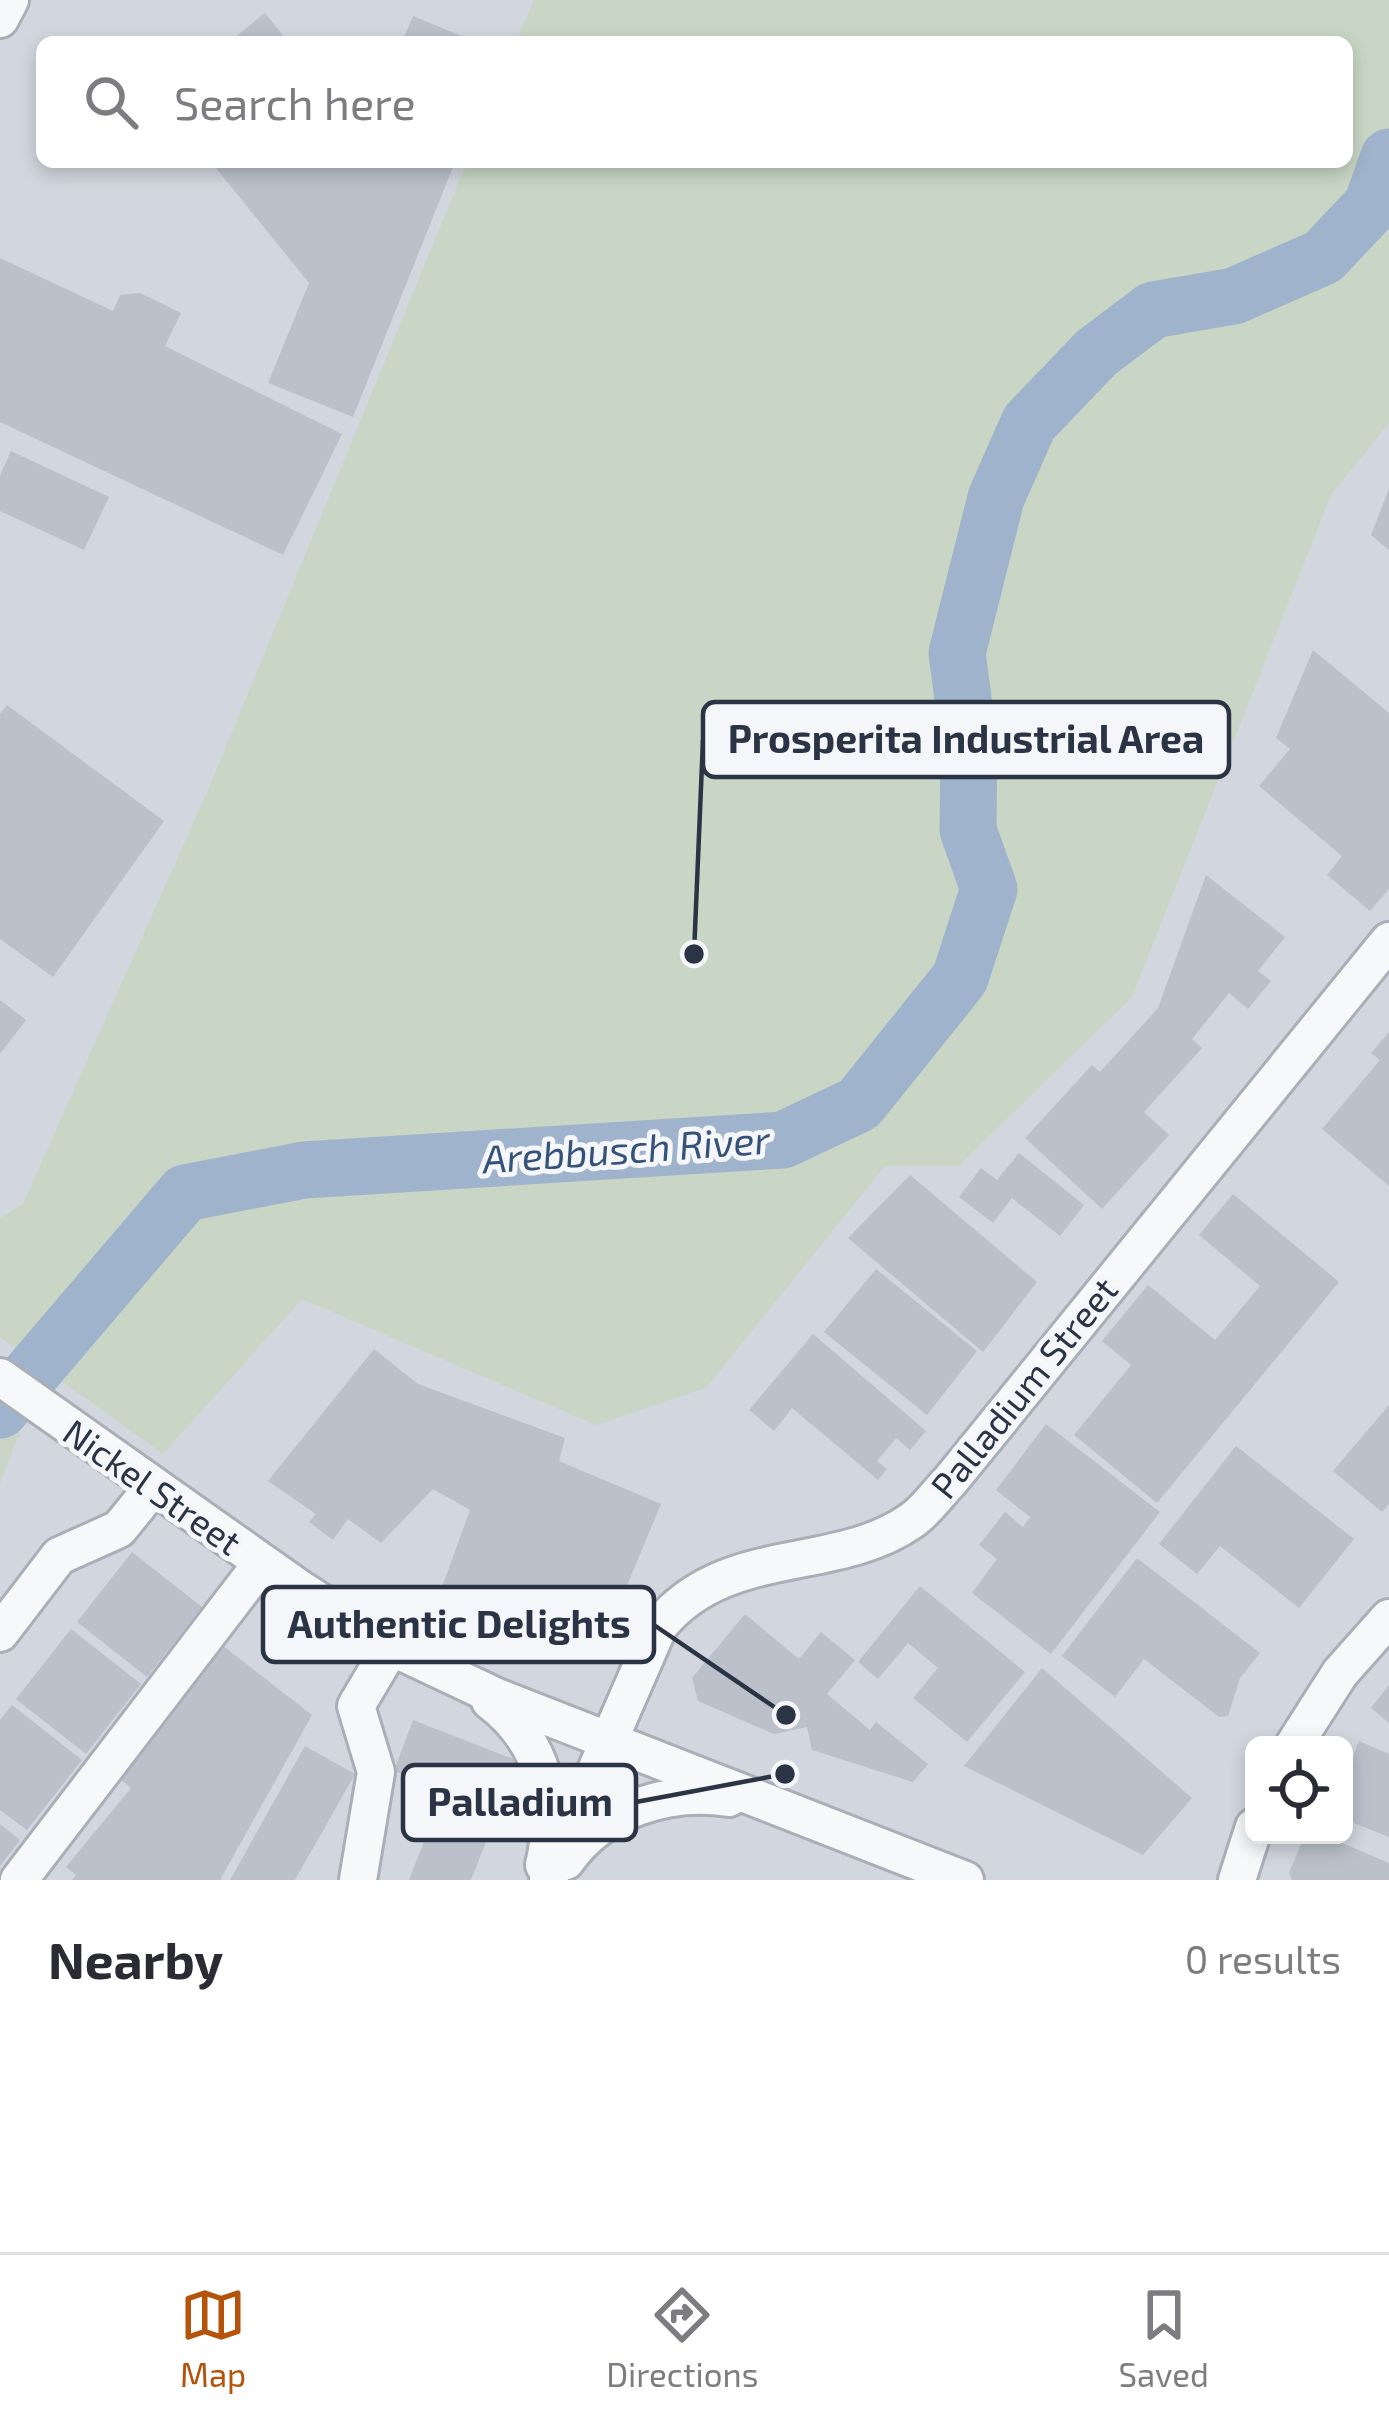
<!DOCTYPE html>
<html lang="en">
<head>
<meta charset="utf-8">
<style>
  body { margin:0; font-family:"Exo 2",sans-serif; background:#f2f2f3; color:#2b2b33 }
  .controls { position:absolute; right:36px; bottom:36px; display:grid; overflow:hidden; border-radius:18px; box-shadow:0 6px 18px #0003 }
  .controls button { width:108px; height:108px; display:grid; place-items:center; padding:0; border:0; border-bottom:3px solid #e1e1e2; background:#fff; color:#2b2b33; font:60px sans-serif }
  .list { margin:0; padding:0; list-style:none }
  h2 { display:flex; justify-content:space-between; align-items:center; height:156px; margin:0; padding:0 48px; font-size:51px }
  h2 small { font-size:39px; font-weight:400; color:#7c7c81 }
  .icon { flex:none; width:66px; height:66px; fill:none; stroke:currentColor; stroke-width:2; stroke-linecap:round; stroke-linejoin:round }
  .map { position:relative; flex:none; width:1389px; height:1880px; overflow:hidden }
  .search { position:absolute; background:#fff; box-shadow:0 6px 18px #0003; left:36px; right:36px; top:36px; height:132px; display:flex; align-items:center; gap:30px; box-sizing:border-box; padding:0 42px; border-radius:18px; color:#7c7c81; font-size:45px }
  .sheet { height:372px; background:#fff }
  nav { display:flex; justify-content:space-around; align-items:center; box-sizing:border-box; height:168px; border-top:3px solid #e1e1e2; background:#fff; font-size:33px; color:#7c7c81 }
  nav a { display:grid; justify-items:center; gap:6px }
  nav .on { color:#b45309 }
  .map>svg:first-child { display:block }
  .built { fill:#d2d6de; fill-rule:evenodd }
  .green { fill:#c9d6c5 }
  .lines { fill:none; stroke-linecap:round; stroke-linejoin:round }
  .river { stroke:#9fb4cc; stroke-width:57 }
  .building { fill:#bbc0ca }
  .minor-casing { stroke:#a9aeb7; stroke-width:42 }
  .minor { stroke:#f7f8fa; stroke-width:36 }
  .labels { text-anchor:middle; dominant-baseline:central; stroke-width:10; stroke-linejoin:round; paint-order:stroke }
  .street-label { font-size:36px; fill:#2b3445; stroke:#f4f6f9 }
  .water-label { font-size:39px; font-style:italic; fill:#34527a; stroke:#f4f6f9 }
  .leader { fill:none; stroke:#2b3445; stroke-width:4.5 }
  .callout-dot { fill:#2b3445; stroke:#f4f6f9; stroke-width:4.5 }
  .callout { fill:#f4f6f9; stroke:#2b3445; stroke-width:4.5 }
  .callout-label { font-size:39px; text-anchor:middle; font-weight:bold; fill:#2b3445 }
</style>
</head>
<body>
<div class="map">
<svg width="1389" height="1880" viewBox="0 0 1389 1880">
  <rect width="100%" height="100%" fill="#e4e7ec"/>
  <path class="built" d="M0,0H1389V1880H0ZM42,42H1347V162H42ZM1254,1745H1344V1835H1254Z"/>
  <g class="green">
    <polygon points="534,0 1389,0 1389,423 1331,495 1132,997 959,1166 885,1166 706,1388 596,1425 302,1299 163,1454 0,1337 0,1218 23,1204 211,783 467,162 1347,162 1347,42 516,42"/>
    <polygon points="0,1417 20,1432 0,1483"/>
  </g>
  <g class="lines">
    <polyline class="river" points="0,1410 185,1193 304,1170 783,1140 859,1104 960,978 989,889 968,830 969,744 957,653 996,498 1029,423 1096,353 1153,310 1234,296 1323,257 1372,205 1389,157"/>
  </g>
  <g class="building">
    <polygon points="265,13 288,42 229,42"/>
    <polygon points="413,16 476,42 402,42"/>
    <polygon points="211,162 455,162 353,417 268,383 309,283"/>
    <polygon points="0,258 113,311 120,295 140,293 181,313 165,346 342,434 283,555 0,422"/>
    <polygon points="11,451 109,497 84,550 0,511 0,476"/>
    <polygon points="1389,489 1389,550 1371,535"/>
    <polygon points="1313,650 1389,713 1389,889 1370,911 1327,875 1342,856 1259,786 1290,749 1276,738"/>
    <polygon points="7,705 164,821 53,977 0,939 0,714"/>
    <polygon points="1206,875 1285,937 1258,971 1271,981 1248,1009 1229,993 1192,1039 1202,1048 1144,1112 1169,1135 1102,1209 1025,1138 1092,1065 1100,1072 1158,1008"/>
    <polygon points="0,1000 26,1020 0,1054"/>
    <polygon points="1389,1032 1389,1186 1322,1129 1380,1060 1371,1053"/>
    <polygon points="1019,1153 1084,1205 1060,1236 1012,1198 993,1223 959,1197 981,1168 997,1180"/>
    <polygon points="910,1175 1037,1282 983,1352 848,1238"/>
    <polygon points="1233,1194 1339,1282 1157,1503 1074,1435 1131,1365 1102,1341 1148,1285 1215,1340 1260,1286 1199,1235"/>
    <polygon points="876,1269 977,1351 927,1415 824,1332"/>
    <polygon points="813,1334 926,1431 910,1450 896,1438 877,1461 887,1469 878,1480 792,1408 774,1431 749,1410"/>
    <polygon points="374,1349 418,1384 565,1438 559,1461 661,1504 595,1662 526,1630 536,1606 504,1595 495,1622 438,1598 470,1510 433,1489 381,1543 348,1519 333,1540 309,1522 316,1514 268,1481"/>
    <polygon points="1389,1405 1389,1504 1382,1512 1333,1471"/>
    <polygon points="1046,1424 1160,1512 1051,1654 972,1593 997,1559 979,1545 1005,1512 1023,1527 1030,1517 996,1490"/>
    <polygon points="1236,1446 1354,1539 1299,1608 1220,1546 1197,1574 1159,1544"/>
    <polygon points="132,1552 202,1607 147,1677 77,1622"/>
    <polygon points="1137,1558 1260,1653 1240,1678 1228,1716 1219,1717 1144,1659 1115,1697 1062,1656"/>
    <polygon points="920,1586 1025,1672 967,1742 913,1698 938,1668 908,1643 878,1679 858,1662"/>
    <polygon points="745,1614 799,1659 821,1632 855,1660 827,1694 870,1730 876,1722 928,1764 913,1782 812,1750 807,1727 774,1734 698,1701 692,1678"/>
    <polygon points="71,1629 141,1684 86,1754 16,1699"/>
    <polygon points="222,1645 312,1715 220,1880 72,1880 76,1875 66,1867 131,1788 120,1779"/>
    <polygon points="1042,1668 1192,1798 1143,1855 964,1766"/>
    <polygon points="1389,1685 1389,1723 1371,1708"/>
    <polygon points="12,1705 82,1760 27,1830 0,1810 0,1720"/>
    <polygon points="413,1720 518,1761 471,1880 409,1880 444,1791 394,1771"/>
    <polygon points="1359,1741 1389,1754 1389,1837 1344,1819 1344,1778"/>
    <polygon points="305,1746 355,1774 295,1880 230,1880"/>
    <polygon points="0,1824 20,1840 0,1866"/>
    <polygon points="1305,1835 1323,1835 1389,1863 1389,1880 1292,1880 1289,1873"/>
  </g>
  <g class="lines">
    <defs>
      <g id="minor">
        <polyline points="0,19 10,0"/>
        <polyline points="0,1377 300,1589 391,1647 497,1697 965,1880"/>
        <polyline points="0,1633 59,1556 119,1529 153,1487"/>
        <path d="M490,1701C542,1740 559,1803 544,1865"/>
        <polyline points="1294,1745 1340,1673 1389,1618"/>
        <path d="M566,1861C602,1809 669,1789 729,1798"/>
        <polyline points="19,1880 262,1563"/>
        <polyline points="358,1880 376,1772 356,1706 391,1647"/>
        <path d="M548,1880L659,1626C725,1544 835,1574 911,1521C926,1511 938,1493 950,1481L1389,941"/>
        <polyline points="1237,1880 1254,1827"/>
      </g>
    </defs>
    <use href="#minor" class="minor-casing"/>
    <use href="#minor" class="minor"/>
  </g>
  <g class="labels">
    <g class="street-label">
      <text transform="translate(1023 1387) rotate(-51)">Palladium Street</text>
      <text transform="translate(153 1486) rotate(35)">Nickel Street</text>
    </g>
    <g class="water-label">
      <text transform="translate(626 1148) rotate(-4)">Arebbusch River</text>
    </g>
  </g>
  <path class="leader" d="M694 954L703 740M786 1715L654 1625M785 1774L636 1802"/>
  <g class="callout-dot">
    <circle cx="694" cy="954" r="12"/>
    <circle cx="786" cy="1715" r="12"/>
    <circle cx="785" cy="1774" r="12"/>
  </g>
  <g class="callout">
    <rect x="703" y="702" width="526" height="75" rx="12"/>
    <rect x="263" y="1587" width="391" height="75" rx="12"/>
    <rect x="403" y="1765" width="233" height="75" rx="12"/>
  </g>
  <g class="callout-label">
    <text x="966" y="753">Prosperita Industrial Area</text>
    <text x="459" y="1638">Authentic Delights</text>
    <text x="520" y="1816">Palladium</text>
  </g>
</svg>
<div class="controls">
<button><svg class="icon" aria-label="locate" viewBox="0 0 24 24"><circle cx="12" cy="12" r="6"/><path d="M12 2v4M12 18v4M2 12h4M18 12h4"/></svg></button>
</div>
<div class="search"><svg class="icon" aria-label="search" viewBox="0 0 24 24"><circle cx="10" cy="10" r="6"/><path d="M15 15l6 6"/></svg>Search here</div>
</div>
<section class="sheet">
<h2>Nearby<small>0 results</small></h2>
<ul class="list">
</ul>
</section>
<nav>
<a class="on"><svg class="icon" aria-label="map" viewBox="0 0 24 24"><path d="M3 6l6-2 6 2 6-2v14l-6 2-6-2-6 2zM9 4v14M15 6v14"/></svg>Map</a>
<a><svg class="icon" aria-label="directions" viewBox="0 0 24 24"><path d="M12 3l9 9-9 9-9-9zM9 14v-3h6M13 9l2 2-2 2"/></svg>Directions</a>
<a><svg class="icon" aria-label="saved" viewBox="0 0 24 24"><path d="M7 4h10v16l-5-4-5 4z"/></svg>Saved</a>
</nav>
</body>
</html>
